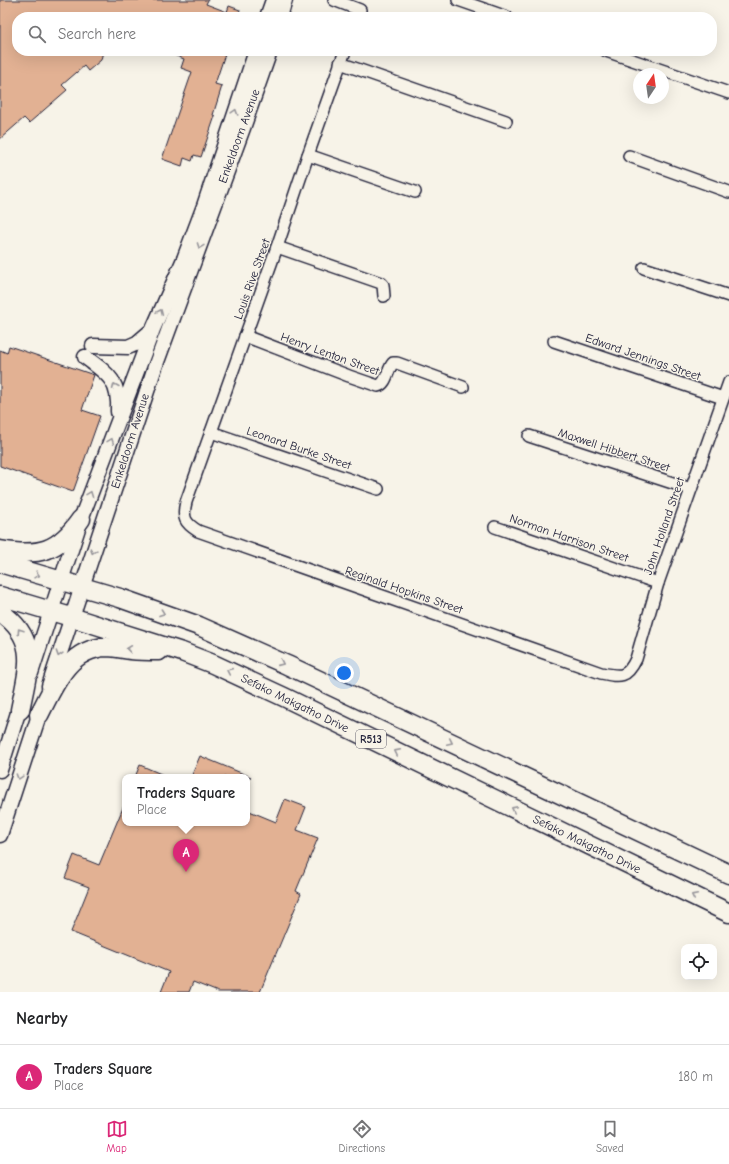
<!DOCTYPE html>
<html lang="en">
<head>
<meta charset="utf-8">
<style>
  body { margin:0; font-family:"Comic Neue",sans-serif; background:#f2f2f2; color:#202124 }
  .controls { position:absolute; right:12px; bottom:12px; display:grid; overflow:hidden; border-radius:8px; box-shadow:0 4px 16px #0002 }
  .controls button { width:36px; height:36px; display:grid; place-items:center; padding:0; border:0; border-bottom:1px solid #e0e0e0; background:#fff; color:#202124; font:20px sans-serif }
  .compass { position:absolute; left:633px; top:68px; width:36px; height:36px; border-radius:50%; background:#fff; box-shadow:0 4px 16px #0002; rotate:13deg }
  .you { position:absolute; left:344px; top:673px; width:14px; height:14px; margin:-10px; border:3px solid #fff; border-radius:50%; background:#1a73e8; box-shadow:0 0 0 6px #1a73e833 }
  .badge { display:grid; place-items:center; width:26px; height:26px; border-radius:50%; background:#db2777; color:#fff; font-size:13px; font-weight:700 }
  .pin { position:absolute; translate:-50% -33px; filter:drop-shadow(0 1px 2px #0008) }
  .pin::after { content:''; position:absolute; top:21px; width:14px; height:12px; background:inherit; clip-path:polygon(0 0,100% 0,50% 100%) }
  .popup { position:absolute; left:122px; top:774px; width:128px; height:52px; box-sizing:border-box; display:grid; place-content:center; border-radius:8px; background:#fff; filter:drop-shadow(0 1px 3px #0005); font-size:13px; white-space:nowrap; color:#757577 }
  .popup b { font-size:15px; color:#202124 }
  .popup::after { content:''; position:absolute; left:50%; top:100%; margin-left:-8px; border:8px solid transparent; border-top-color:#fff }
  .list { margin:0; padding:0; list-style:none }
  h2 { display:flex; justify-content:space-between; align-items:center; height:52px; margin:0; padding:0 16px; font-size:17px }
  h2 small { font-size:13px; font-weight:400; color:#757577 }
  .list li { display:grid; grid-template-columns:26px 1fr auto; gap:12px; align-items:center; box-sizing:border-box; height:64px; padding:0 16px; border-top:1px solid #e0e0e0 }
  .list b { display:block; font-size:15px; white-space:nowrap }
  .list p { margin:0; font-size:13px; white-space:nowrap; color:#757577 }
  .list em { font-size:13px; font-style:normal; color:#757577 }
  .icon { flex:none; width:22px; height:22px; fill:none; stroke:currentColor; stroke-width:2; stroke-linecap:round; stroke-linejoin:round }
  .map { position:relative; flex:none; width:729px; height:992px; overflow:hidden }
  .search { position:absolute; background:#fff; box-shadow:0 4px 16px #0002; left:12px; right:12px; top:12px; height:44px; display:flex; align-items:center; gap:10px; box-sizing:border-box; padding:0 14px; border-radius:16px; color:#757577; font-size:15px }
  .sheet { height:116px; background:#fff }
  nav { display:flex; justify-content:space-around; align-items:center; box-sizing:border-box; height:56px; border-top:1px solid #e0e0e0; background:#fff; font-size:11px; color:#757577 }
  nav a { display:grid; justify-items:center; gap:2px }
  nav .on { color:#db2777 }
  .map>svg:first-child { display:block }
  .building { fill:#e2b193; stroke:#22223b }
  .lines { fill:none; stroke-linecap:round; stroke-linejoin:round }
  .minor-casing { stroke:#22223b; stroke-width:14 }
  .tertiary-casing { stroke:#22223b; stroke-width:17 }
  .primary-casing { stroke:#22223b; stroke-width:21 }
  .minor { stroke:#f7f3e8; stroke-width:11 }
  .tertiary { stroke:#f7f3e8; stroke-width:14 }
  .primary { stroke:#f7f3e8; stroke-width:18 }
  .oneway { stroke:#97959a }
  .labels { text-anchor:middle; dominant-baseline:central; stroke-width:3; stroke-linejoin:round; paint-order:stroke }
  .shield { fill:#f7f3e8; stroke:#62616f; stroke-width:1 }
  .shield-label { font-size:11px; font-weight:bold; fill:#22223b }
  .street-label { font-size:12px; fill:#22223b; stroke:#f7f3e8 }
</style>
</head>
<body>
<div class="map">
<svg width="729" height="992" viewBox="0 0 729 992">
  <rect width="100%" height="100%" fill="#f7f3e8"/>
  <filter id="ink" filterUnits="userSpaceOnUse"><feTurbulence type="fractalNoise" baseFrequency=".025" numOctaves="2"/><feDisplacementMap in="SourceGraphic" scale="8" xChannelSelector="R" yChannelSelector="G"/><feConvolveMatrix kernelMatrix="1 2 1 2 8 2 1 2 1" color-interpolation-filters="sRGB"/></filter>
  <g filter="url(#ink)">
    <g class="building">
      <polygon points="0,0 208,0 206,4 227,12 229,6 240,10 238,15 239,17 17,17 17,51 103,51 101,60 88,71 84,66 62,85 67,90 29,123 24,118 0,139"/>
      <polygon points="166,51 226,51 215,84 222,86 213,115 215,116 201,157 194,155 192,161 184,158 182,166 162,159 192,72 181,68 184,59 166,52"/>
      <polygon points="9,346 94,375 82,410 100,416 73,492 0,466 0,350 7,353"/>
      <polygon points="200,756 251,777 191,777"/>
      <polygon points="140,765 168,777 135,777"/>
      <polygon points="285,799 306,807 297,830 318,838 296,891 301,894 260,992 218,992 193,982 189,992 161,992 169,972 71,932 89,887 65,878 74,855 99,865 125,803 125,823 247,823 247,810 276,822"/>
    </g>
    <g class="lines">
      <defs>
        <g id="minor">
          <polyline points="334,0 360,10"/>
          <polyline points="458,0 507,17"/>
          <path d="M345,51L308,155L277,247L186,502C182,518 185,523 198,531L601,673C621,677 627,678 636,659L658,583L729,382"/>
          <polyline points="606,51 729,93"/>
          <polyline points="340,63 506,121"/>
          <polyline points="308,155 415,192"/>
          <polyline points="629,156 729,192"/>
          <polyline points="277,247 381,283 383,285 384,296"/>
          <polyline points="644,268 729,296"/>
          <path d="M245,336L349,376L378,386C387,384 387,370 393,363H397L463,387"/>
          <polyline points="554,341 723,398"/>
          <polyline points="211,432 378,489"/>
          <polyline points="529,436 691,489"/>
          <polyline points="495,527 658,583"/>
        </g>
        <g id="tertiary">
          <polyline points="267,17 273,0"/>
          <polyline points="280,17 285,0"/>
          <polyline points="93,346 128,347 137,343 151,331"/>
          <path d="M85,357C108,374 120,381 118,412"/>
          <polyline points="31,673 81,519 153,329 184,259 204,206 256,51"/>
          <polyline points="49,686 155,367 243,128 270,51"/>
          <polyline points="0,770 22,700"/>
          <polyline points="0,835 42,706"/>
        </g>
        <g id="primary">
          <path d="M0,550C39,557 58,552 81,519"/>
          <polyline points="0,563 120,598 199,626 287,665 729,874"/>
          <polyline points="0,596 71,617 182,652 213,664 284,697 729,913"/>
          <path d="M0,612C40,639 28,669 20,710"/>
          <path d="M39,715C54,686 68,648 107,647C115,647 123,649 131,650C140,651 150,651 159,651"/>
        </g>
      </defs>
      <use href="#minor" class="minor-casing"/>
      <use href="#tertiary" class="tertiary-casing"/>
      <use href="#primary" class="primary-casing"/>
      <use href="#minor" class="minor"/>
      <use href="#tertiary" class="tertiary"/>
      <use href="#primary" class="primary"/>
    </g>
    <defs><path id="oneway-chevron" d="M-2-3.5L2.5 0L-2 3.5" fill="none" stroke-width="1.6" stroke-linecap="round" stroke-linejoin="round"/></defs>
    <g class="oneway">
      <use href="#oneway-chevron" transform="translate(235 112) rotate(-72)"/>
      <use href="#oneway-chevron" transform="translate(200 246) rotate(110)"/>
      <use href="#oneway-chevron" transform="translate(160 312) rotate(-66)"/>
      <use href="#oneway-chevron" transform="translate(115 386) rotate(-113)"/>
      <use href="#oneway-chevron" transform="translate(111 441) rotate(-69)"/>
      <use href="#oneway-chevron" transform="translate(90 494) rotate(-69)"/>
      <use href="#oneway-chevron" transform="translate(93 551) rotate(108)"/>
      <use href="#oneway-chevron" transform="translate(37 575) rotate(17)"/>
      <use href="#oneway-chevron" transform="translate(162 613) rotate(20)"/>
      <use href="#oneway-chevron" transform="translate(20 631) rotate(-124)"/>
      <use href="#oneway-chevron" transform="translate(129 649) rotate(-172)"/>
      <use href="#oneway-chevron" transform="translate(59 654) rotate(108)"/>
      <use href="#oneway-chevron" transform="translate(281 663) rotate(24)"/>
      <use href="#oneway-chevron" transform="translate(229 671) rotate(-156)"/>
      <use href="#oneway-chevron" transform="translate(450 742) rotate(25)"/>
      <use href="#oneway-chevron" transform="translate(397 752) rotate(-154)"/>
      <use href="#oneway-chevron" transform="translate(19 777) rotate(108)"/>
      <use href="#oneway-chevron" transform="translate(514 809) rotate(-154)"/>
      <use href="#oneway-chevron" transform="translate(694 896) rotate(-154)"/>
    </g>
  </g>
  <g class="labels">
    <rect class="shield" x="356" y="730" width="30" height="18" rx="3"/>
    <g class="shield-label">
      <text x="371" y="739">R513</text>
    </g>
    <g class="street-label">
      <text transform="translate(239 136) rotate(-70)">Enkeldoorn Avenue</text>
      <text transform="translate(252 279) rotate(-70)">Louis Rive Street</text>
      <text transform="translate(330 354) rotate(20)">Henry Lenton Street</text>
      <text transform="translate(643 357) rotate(19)">Edward Jennings Street</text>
      <text transform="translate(130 441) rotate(-72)">Enkeldoorn Avenue</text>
      <text transform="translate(299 448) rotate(19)">Leonard Burke Street</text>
      <text transform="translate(614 450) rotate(18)">Maxwell Hibbert Street</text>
      <text transform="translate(664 526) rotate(-71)">John Holland Street</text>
      <text transform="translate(569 538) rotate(19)">Norman Harrison Street</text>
      <text transform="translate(404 590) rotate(19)">Reginald Hopkins Street</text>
      <text transform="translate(295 703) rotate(26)">Sefako Makgatho Drive</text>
      <text transform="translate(587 844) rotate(26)">Sefako Makgatho Drive</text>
    </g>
  </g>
</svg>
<div class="controls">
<button><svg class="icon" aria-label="locate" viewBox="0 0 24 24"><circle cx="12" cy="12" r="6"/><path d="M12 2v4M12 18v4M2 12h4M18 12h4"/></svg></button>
</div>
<svg class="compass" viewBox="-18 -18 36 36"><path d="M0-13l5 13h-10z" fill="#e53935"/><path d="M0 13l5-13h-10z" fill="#757577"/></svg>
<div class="you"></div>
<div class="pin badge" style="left:186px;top:872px">A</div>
<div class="popup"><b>Traders Square</b>Place</div>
<div class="search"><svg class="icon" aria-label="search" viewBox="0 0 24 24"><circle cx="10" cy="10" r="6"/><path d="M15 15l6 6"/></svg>Search here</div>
</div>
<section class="sheet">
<h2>Nearby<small></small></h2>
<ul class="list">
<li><span class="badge">A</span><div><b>Traders Square</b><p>Place</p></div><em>180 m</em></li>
</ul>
</section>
<nav>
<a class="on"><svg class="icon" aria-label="map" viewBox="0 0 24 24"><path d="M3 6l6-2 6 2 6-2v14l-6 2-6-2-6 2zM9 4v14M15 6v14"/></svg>Map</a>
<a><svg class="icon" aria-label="directions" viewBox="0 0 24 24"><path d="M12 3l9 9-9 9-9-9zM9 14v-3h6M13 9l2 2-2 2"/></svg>Directions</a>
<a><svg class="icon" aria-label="saved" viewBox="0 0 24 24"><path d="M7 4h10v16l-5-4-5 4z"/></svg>Saved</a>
</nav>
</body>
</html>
